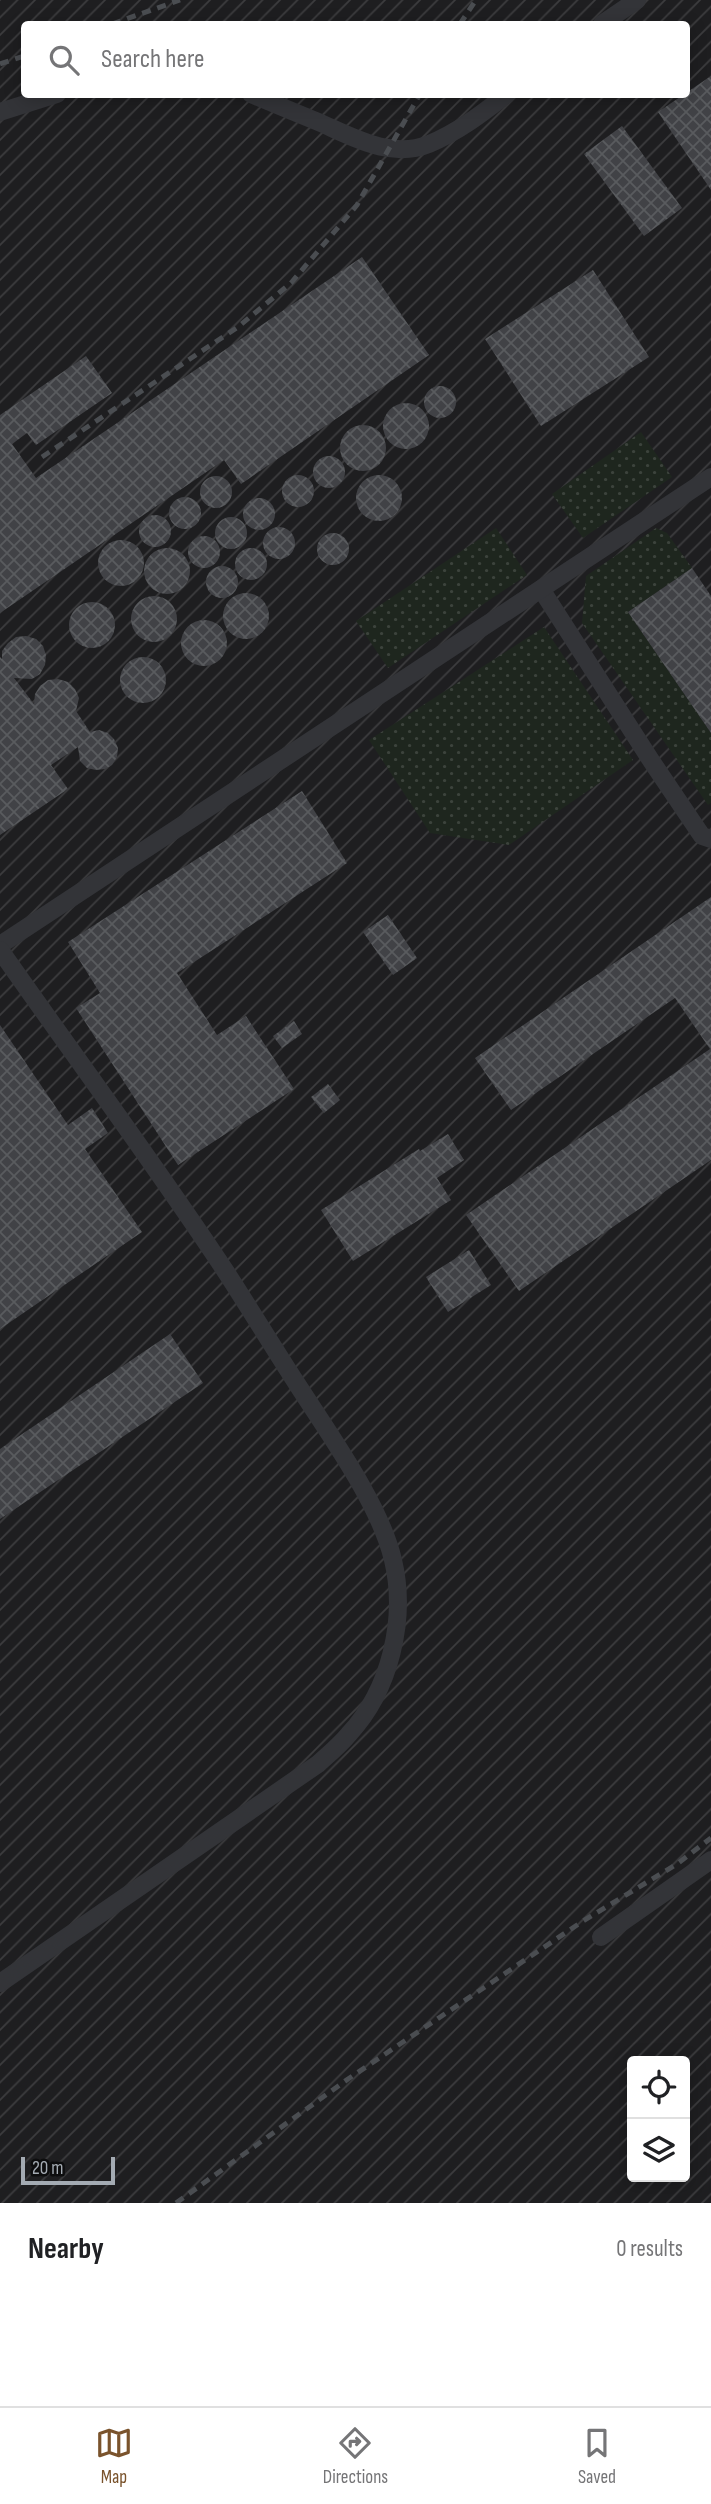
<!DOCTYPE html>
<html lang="en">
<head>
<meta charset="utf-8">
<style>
  body { margin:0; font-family:"Sofia Sans Condensed",sans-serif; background:#f2f2f2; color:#202124 }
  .controls { position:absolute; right:21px; bottom:21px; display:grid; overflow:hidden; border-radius:7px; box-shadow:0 4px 18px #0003 }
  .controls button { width:63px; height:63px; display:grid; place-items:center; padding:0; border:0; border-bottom:2px solid #e0e0e0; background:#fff; color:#202124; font:35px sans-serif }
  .scale { position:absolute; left:21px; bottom:18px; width:94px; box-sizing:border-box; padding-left:7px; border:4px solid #a4abb3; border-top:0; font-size:19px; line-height:24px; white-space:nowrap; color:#a4abb3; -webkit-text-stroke:5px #0d0d0e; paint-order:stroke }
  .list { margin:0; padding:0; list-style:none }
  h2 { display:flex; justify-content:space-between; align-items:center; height:91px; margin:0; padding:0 28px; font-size:30px }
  h2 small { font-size:23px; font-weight:400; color:#757577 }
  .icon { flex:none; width:38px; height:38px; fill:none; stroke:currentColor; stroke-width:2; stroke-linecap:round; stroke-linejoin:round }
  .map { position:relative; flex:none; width:711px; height:2203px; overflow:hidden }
  .search { position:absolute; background:#fff; box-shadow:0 4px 18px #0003; left:21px; right:21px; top:21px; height:77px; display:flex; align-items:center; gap:18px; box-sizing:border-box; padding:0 24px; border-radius:7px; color:#757577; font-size:26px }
  .sheet { height:203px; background:#fff }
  nav { display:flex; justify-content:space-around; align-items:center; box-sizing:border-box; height:98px; border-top:2px solid #e0e0e0; background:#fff; font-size:19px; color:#757577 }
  nav a { display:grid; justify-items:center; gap:4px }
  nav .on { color:#7a532c }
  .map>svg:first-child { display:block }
  .industrial { fill:url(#industrial-furrows); fill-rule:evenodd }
  .green { fill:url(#green-dots) }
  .building { fill:url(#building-cross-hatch) }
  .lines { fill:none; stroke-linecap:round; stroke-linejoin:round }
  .service { stroke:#333438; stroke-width:18 }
  .rail { stroke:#4a4d51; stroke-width:5; stroke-dasharray:9 7; stroke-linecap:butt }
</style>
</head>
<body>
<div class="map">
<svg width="711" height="2203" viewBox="0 0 711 2203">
  <defs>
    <pattern id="industrial-furrows" width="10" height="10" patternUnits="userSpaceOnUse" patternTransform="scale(1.75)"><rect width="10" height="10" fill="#1e1e20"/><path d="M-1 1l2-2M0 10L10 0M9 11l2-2" fill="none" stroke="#3c3c3e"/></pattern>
    <pattern id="green-dots" width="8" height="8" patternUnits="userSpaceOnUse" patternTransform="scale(1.75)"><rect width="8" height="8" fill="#1e261e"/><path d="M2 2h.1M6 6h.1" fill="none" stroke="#3c433c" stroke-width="1.8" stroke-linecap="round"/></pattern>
    <pattern id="building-cross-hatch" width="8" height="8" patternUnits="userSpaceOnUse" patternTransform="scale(1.75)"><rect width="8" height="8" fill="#414246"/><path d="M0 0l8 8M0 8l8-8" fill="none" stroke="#595b5e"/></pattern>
  </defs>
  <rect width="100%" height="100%" fill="#121213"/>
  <path class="industrial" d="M0,0H711V2203H0ZM24,24H686V94H24ZM632,2061H685V2177H632Z"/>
  <g class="green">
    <polygon points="641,432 672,477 583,538 552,494"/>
    <polygon points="496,528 527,575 388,668 356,621"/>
    <polygon points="656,528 667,533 692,568 628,612 711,733 711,803 708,805 582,623 586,576"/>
    <polygon points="544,627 633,760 509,845 430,833 369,740"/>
  </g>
  <g class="building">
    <polygon points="711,76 711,190 658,112"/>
    <polygon points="622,126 682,208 644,236 584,154"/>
    <polygon points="362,257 429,355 241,484 224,460 0,613 0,415 86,356 112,393 36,445 27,433 12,444 36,478"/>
    <polygon points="593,270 649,357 541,426 485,339"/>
    <circle cx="440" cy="402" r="16"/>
    <circle cx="406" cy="426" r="23"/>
    <circle cx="363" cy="448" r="23"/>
    <circle cx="329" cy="472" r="16"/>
    <circle cx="379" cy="498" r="23"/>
    <circle cx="298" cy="491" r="16"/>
    <circle cx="216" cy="492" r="16"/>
    <circle cx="185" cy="513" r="16"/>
    <circle cx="259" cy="514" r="16"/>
    <circle cx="155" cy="531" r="16"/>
    <circle cx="231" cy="533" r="16"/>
    <circle cx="279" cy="543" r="16"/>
    <circle cx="333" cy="549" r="16"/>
    <circle cx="204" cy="552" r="16"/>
    <circle cx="121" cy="563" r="23"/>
    <circle cx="167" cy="571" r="23"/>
    <circle cx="251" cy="564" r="16"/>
    <circle cx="222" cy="582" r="16"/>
    <polygon points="692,568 711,596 711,733 628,612"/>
    <circle cx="246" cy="616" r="23"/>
    <circle cx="154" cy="619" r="23"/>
    <circle cx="92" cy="625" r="23"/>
    <circle cx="204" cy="643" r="23"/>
    <polygon points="26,636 36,639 43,646 46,655 45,665 40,674 32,679 14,678 34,704 35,694 40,686 48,680 58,679 68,682 75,689 79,698 76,711 90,732 99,730 108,733 114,739 118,748 117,757 112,765 105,769 96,770 87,768 80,761 78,747 51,765 68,789 0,835 0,657 2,659 2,651 8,643 16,637"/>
    <circle cx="143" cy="680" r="23"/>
    <polygon points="302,791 347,863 177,973 217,1035 246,1016 294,1089 178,1165 76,1008 100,993 68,942"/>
    <polygon points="711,897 711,1160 519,1291 466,1215 710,1049 675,998 511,1110 475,1058"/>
    <polygon points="388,915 417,958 393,975 363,932"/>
    <polygon points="294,1021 302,1034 282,1048 273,1036"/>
    <polygon points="0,1025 68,1125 92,1108 108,1133 85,1149 142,1232 0,1329"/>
    <polygon points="328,1084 340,1100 324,1113 311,1097"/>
    <polygon points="448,1134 464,1160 437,1178 451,1200 353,1261 321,1210 419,1149 420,1151"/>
    <polygon points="469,1250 491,1285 448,1312 426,1277"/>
    <polygon points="170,1334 203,1383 0,1519 0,1449"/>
  </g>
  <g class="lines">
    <g class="service">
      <polyline points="602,24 637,0"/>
      <path d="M251,94C272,103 294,112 316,121C351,136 390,160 429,144C458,132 483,113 507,94"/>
      <polyline points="0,112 57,94"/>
      <polyline points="541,589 652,762 702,836 711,839"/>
      <polyline points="0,945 711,477"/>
      <path d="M0,950C75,1057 154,1163 226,1272C250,1309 273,1347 297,1384C329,1434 380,1504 393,1560C407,1619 390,1690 349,1734C340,1745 329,1754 318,1764L0,1983"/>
      <polyline points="601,1937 711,1860"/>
    </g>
    <g class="rail">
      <polyline points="112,24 180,0"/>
      <polyline points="460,24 476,0"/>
      <polyline points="0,64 24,56"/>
      <polyline points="42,457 238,327 291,283 357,205 420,94"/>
      <polyline points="176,2203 348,2079 583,1921 677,1864 711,1838"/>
    </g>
  </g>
</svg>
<div class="controls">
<button><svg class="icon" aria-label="locate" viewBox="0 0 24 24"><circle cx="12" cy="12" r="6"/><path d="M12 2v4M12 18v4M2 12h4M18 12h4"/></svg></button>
<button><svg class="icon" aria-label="layers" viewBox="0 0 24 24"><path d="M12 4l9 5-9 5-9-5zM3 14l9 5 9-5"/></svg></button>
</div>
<div class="scale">20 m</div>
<div class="search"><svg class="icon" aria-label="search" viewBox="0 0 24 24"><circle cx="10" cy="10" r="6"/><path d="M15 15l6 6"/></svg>Search here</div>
</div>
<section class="sheet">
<h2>Nearby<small>0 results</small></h2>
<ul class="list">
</ul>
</section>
<nav>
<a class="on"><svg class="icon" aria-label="map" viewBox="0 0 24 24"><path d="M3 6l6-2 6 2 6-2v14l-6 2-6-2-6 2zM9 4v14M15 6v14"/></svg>Map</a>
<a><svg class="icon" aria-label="directions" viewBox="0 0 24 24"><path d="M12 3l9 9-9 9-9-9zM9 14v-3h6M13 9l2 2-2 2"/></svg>Directions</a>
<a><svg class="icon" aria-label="saved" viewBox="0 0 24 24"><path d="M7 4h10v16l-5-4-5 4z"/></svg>Saved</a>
</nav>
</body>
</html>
